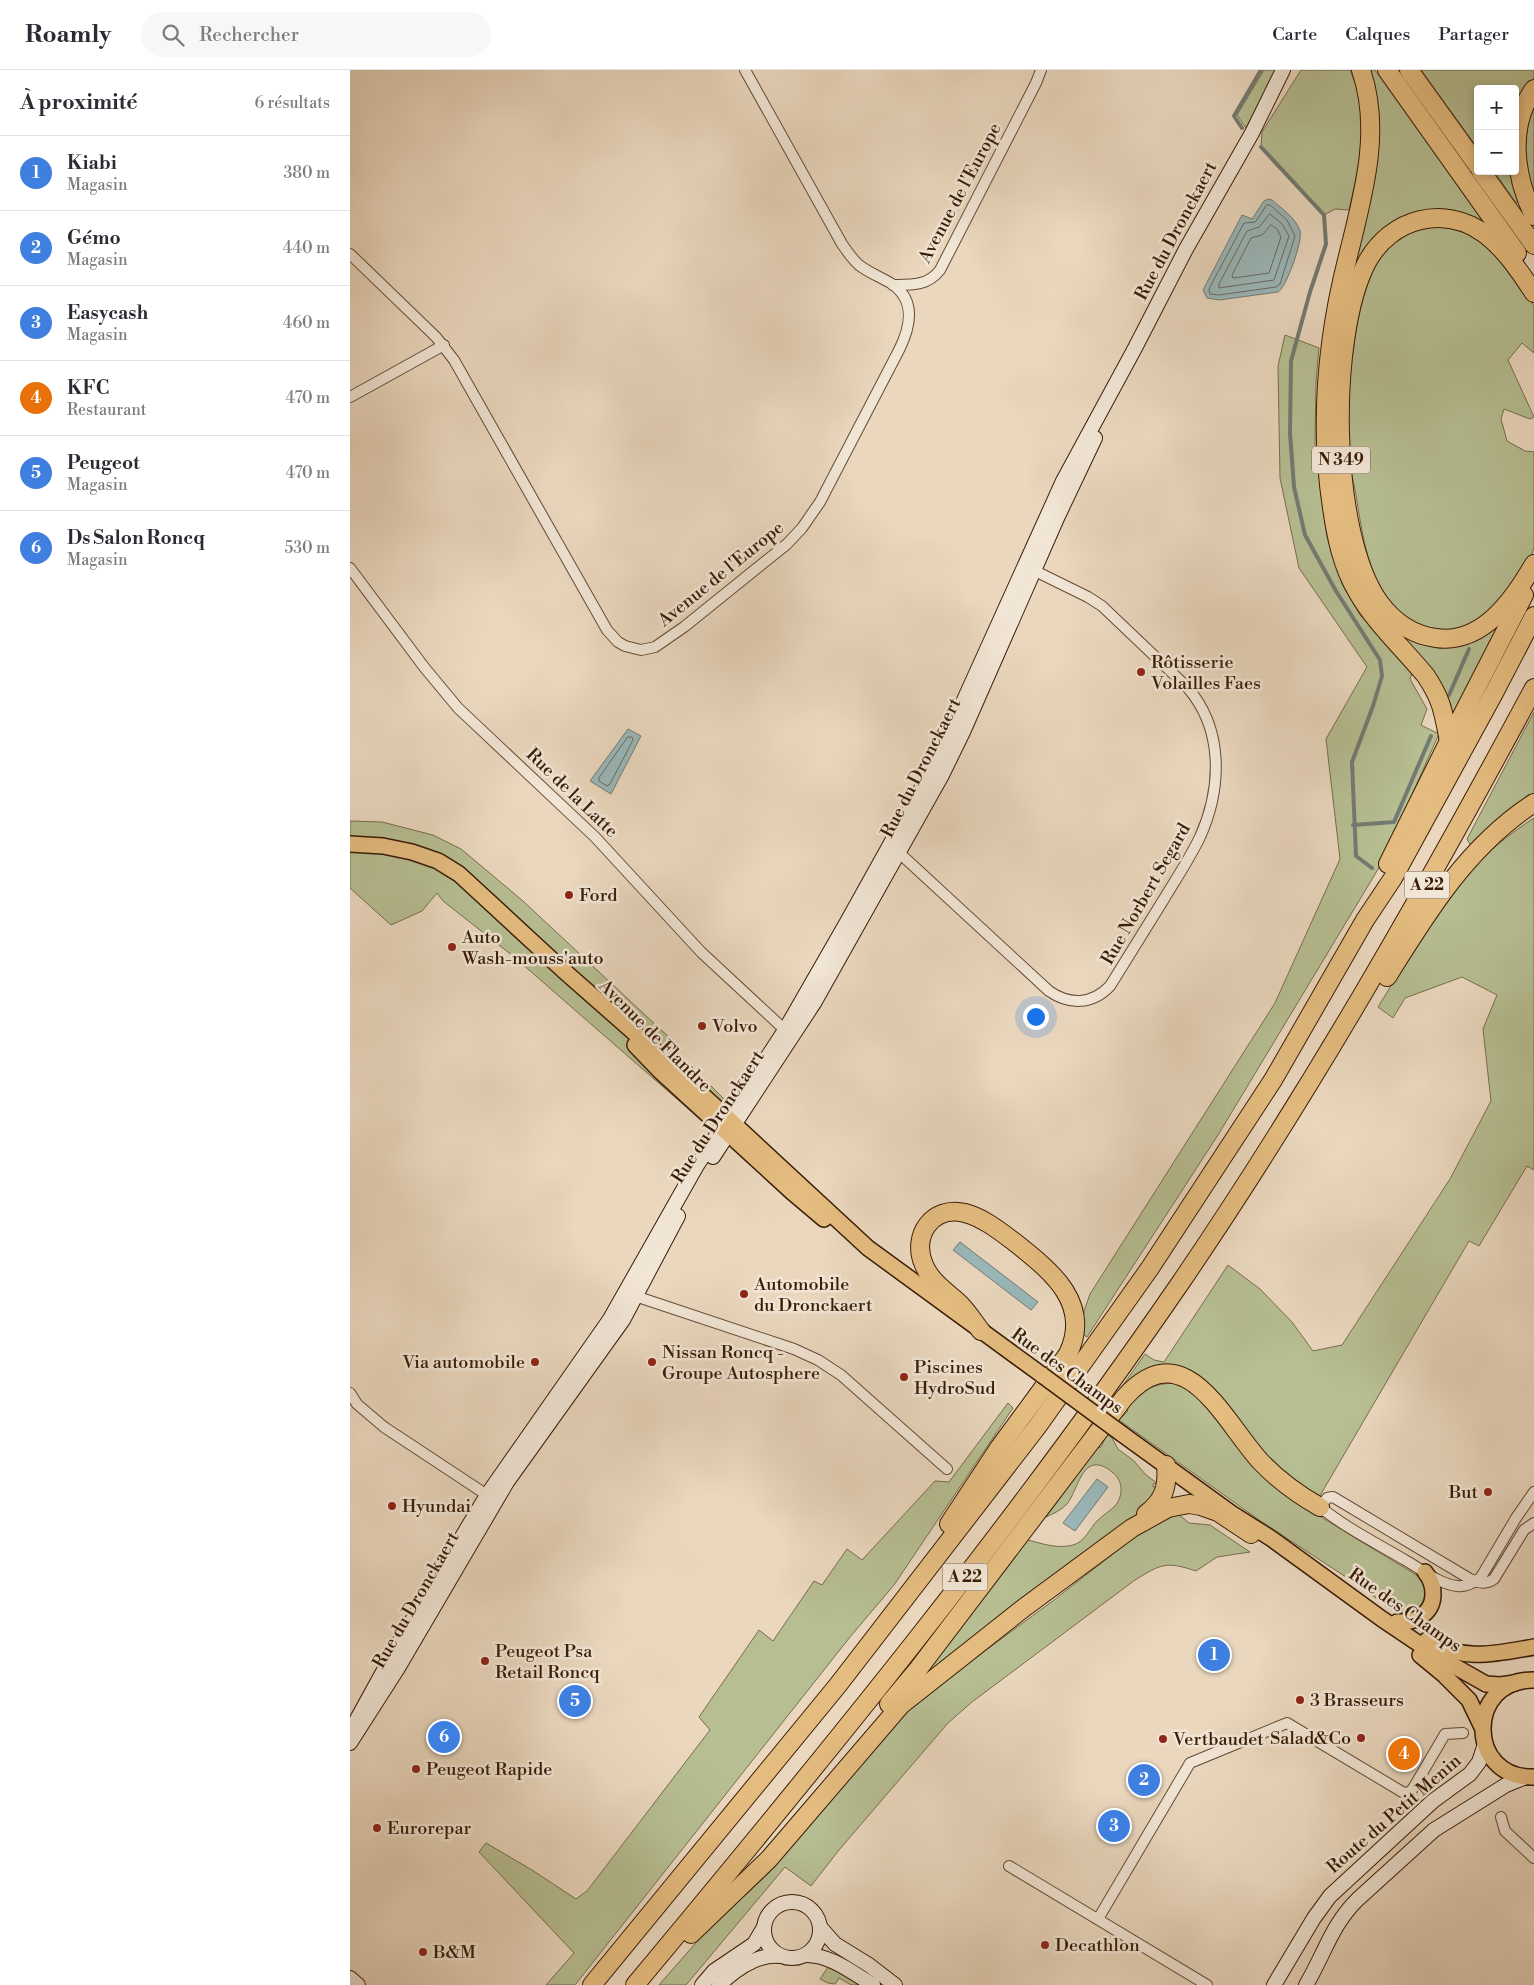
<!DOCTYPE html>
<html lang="fr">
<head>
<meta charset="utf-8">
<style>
  body { margin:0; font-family:"Libre Bodoni",serif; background:#f7f7f7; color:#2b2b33 }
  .controls { position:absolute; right:15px; top:15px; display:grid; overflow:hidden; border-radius:5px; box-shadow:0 2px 8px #0003 }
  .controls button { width:45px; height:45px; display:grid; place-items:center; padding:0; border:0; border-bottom:1px solid #e1e1e2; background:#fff; color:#2b2b33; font:25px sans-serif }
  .you { position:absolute; left:685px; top:946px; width:18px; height:18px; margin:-12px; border:4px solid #fff; border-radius:50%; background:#1a73e8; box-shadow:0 0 0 8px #1a73e833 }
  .badge { display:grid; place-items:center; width:32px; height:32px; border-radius:50%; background:#b45309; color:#fff; font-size:16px; font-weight:700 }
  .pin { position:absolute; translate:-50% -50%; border:2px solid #fff; box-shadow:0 1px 5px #0006 }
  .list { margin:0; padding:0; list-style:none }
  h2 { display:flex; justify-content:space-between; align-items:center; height:65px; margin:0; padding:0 20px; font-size:21px }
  h2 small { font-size:16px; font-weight:400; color:#7c7c81 }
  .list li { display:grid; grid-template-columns:32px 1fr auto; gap:15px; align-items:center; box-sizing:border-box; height:75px; padding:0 20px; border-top:1px solid #e1e1e2 }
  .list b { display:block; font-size:19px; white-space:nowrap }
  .list p { margin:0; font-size:16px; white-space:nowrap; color:#7c7c81 }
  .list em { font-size:16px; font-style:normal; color:#7c7c81 }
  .icon { flex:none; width:28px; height:28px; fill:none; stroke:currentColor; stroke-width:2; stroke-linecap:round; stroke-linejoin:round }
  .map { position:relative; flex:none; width:1184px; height:1915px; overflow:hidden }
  header { display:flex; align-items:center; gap:30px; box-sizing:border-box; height:70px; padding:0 25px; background:#fff; border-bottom:1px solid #e1e1e2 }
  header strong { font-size:24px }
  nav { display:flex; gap:28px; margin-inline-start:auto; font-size:18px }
  .search { width:350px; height:45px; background:#f7f7f7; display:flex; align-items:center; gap:12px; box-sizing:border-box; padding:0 18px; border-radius:28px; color:#7c7c81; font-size:19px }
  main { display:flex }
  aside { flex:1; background:#fff }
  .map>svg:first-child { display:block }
  .green { fill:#b6be92; stroke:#776d4c }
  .water { fill:#9ab8ba; stroke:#737a72 }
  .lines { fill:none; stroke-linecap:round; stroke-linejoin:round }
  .shore { stroke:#696a60; stroke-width:1 }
  .stream { stroke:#737a72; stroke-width:4 }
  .street-casing { stroke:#644b34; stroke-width:12 }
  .secondary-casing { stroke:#381c06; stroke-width:16 }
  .primary-casing { stroke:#381c06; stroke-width:18 }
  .highway-casing { stroke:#381c06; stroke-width:20 }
  .street { stroke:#f1e5d5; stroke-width:10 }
  .secondary { stroke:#f1e5d5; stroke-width:14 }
  .primary { stroke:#e5bc7f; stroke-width:15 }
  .highway { stroke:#e5bc7f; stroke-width:18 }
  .primary-bridge-casing { stroke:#381c06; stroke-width:18; stroke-linecap:butt }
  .primary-bridge { stroke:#e5bc7f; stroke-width:15 }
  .poi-dot { fill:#8f2418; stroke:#f1e5d5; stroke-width:2 }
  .labels { text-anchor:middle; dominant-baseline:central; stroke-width:5; stroke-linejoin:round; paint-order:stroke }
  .shield { fill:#f1e5d5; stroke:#705844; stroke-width:1 }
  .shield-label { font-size:16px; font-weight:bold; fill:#381c06 }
  .street-label { font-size:18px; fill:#381c06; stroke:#f1e5d5 }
  .poi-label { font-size:18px; fill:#381c06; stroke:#f1e5d5; text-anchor:start }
</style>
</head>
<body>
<header>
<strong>Roamly</strong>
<div class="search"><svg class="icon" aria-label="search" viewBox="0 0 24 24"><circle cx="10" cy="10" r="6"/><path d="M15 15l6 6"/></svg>Rechercher</div>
<nav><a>Carte</a><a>Calques</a><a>Partager</a></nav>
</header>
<main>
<aside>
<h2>À proximité<small>6 résultats</small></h2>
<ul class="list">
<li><span class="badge" style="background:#3f7fe0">1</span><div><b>Kiabi</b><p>Magasin</p></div><em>380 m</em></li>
<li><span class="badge" style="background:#3f7fe0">2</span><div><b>Gémo</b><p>Magasin</p></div><em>440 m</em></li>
<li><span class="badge" style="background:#3f7fe0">3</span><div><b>Easycash</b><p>Magasin</p></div><em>460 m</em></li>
<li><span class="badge" style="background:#e8710a">4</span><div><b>KFC</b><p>Restaurant</p></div><em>470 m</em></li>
<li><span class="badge" style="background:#3f7fe0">5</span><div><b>Peugeot</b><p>Magasin</p></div><em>470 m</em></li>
<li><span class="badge" style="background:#3f7fe0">6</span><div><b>Ds Salon Roncq</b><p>Magasin</p></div><em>530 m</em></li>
</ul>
</aside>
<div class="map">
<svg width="1184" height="1915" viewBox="0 0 1184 1915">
  <rect width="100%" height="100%" fill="#ead7be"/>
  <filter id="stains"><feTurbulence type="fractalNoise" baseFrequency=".004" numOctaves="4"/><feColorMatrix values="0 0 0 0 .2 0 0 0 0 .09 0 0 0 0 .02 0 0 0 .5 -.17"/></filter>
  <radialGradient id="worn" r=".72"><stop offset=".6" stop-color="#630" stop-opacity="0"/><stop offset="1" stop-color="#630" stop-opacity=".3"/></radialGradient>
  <g class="green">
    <polygon points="914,0 928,0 896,58 887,45"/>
    <path d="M951,0H1000C1003,8 1007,17 1009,26C1018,64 1007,103 999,140L985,139L974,145L911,77L912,62Z"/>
    <polygon points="1017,0 1025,0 1135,154 1061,144 999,217 1009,164"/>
    <polygon points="1071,0 1184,0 1184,8 1165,42 1165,19 1128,19 1128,79"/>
    <path d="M1184,36V125C1173,95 1172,65 1184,36Z"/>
    <polygon points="1144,101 1161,101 1169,132 1166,133"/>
    <path d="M1094,156L1117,164L1138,177L1166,211L1184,236V283L1172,273L1158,290L1184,347L1180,349L1154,339L1151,349L1157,371L1175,381L1184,382C1184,405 1184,428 1184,450C1184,459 1184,469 1184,477C1182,488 1172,501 1166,510C1157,524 1145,539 1131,549C1101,569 1060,561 1040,533C1017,502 1012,462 1006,425C1004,413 1000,401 999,388C995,338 1002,226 1032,185C1048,162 1068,157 1094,156Z"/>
    <polygon points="935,265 969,278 966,312 965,374 977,467 992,514 1010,545 1062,603 1060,609 1077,639 1071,655 1089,664 1030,796 868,1065 737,1267 732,1264 734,1241 740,1224 925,933 990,789 976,669 1017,597 949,498 930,408 928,296"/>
    <polygon points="1039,554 1067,571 1147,554 1149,555 1102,646"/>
    <polygon points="1184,642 1184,724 1139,758 1121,776 1117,769"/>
    <path d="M1184,748V1100L1177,1096L1129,1176L1119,1171L968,1429L932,1404L842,1304L776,1319L771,1318L795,1284L804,1290L814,1292L878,1195L910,1219L942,1252L963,1281L992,1275L1100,1109L1141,1031L1133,959L1147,925L1112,907L1055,928L1043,948L1028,937C1056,892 1082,844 1117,804C1136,782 1161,763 1184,748Z"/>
    <polygon points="0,751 32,752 83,765 111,779 173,831 323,971 328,983 377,1032 358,1056 163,886 93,831 87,823 72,841 41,855 0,818"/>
    <path d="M823,1313L839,1320L857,1337L892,1382L961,1441L1073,1509L1077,1526L1073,1535L1059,1543H1047L1002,1511L909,1450L769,1350L778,1341L776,1338C794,1321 797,1315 823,1313Z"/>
    <polygon points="658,1333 663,1338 544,1515 500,1567 225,1915 196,1915 224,1883 129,1782 136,1773 182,1800 226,1829 237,1821 360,1660 349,1647 409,1560 423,1571 464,1511 472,1515 497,1479 512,1490 585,1411 599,1412"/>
    <path d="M757,1364L762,1368L768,1379L784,1391L796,1405L807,1413L803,1414V1417L810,1416L796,1438L662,1537L595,1593L569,1609L678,1470C693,1474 708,1479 723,1475C735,1472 740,1458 747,1451C753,1445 760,1441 765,1436C774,1425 773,1410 762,1402C757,1398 751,1394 744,1395C730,1397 725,1426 716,1435C711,1440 703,1444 696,1447L747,1378L751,1377Z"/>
    <path d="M826,1442L839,1453L860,1455L900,1482L867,1487L846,1501C816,1491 811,1494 785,1510L622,1632L598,1653L489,1780L461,1816L435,1797L336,1915H309L357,1860L419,1803L552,1646L624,1589L704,1530L804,1452Z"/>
    <polygon points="480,1894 516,1915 501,1915 489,1908 485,1914 478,1913 470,1909"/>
  </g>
  <g class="water">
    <path d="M918,129L922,130C932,139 946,148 950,161C953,171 936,218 928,222L869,230L857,228L853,220L892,145L902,149L914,131Z"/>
    <polygon points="278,659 291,666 261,724 240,711"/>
    <polygon points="610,1172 688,1232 681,1240 603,1180"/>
    <polygon points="747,1409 758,1417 725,1461 713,1453"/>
  </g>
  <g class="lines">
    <g class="shore">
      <polygon points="917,135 920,135 937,150 945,166 930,214 926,217 869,225 860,224 859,219 894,153 905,152"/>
      <polygon points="920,144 932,154 939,166 924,210 869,218 869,214 897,161 909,157"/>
      <polygon points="921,155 927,159 931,167 919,203 883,208 882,205 901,168 912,165"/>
      <polygon points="278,667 282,667 283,670 260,714 257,716 249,711 249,708"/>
    </g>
    <g class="stream">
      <polyline points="892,58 884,46 911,0"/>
      <polyline points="911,77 974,145 976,174 960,222 941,291 940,363 944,417 955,465 986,521 1030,590 1032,606 1023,636 1002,692 1006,786 1022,798"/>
      <polyline points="1099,625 1119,579"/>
      <polyline points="1003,755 1044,752 1081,666"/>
    </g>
    <defs>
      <g id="street">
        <path d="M0,184L86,267L104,290L257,560L268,572L275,576L291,580L305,577L334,557L437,474L452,458L470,432L549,280C560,258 567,231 542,214C531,207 519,203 509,195C502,189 497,181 492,174L395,0"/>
        <path d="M543,215C561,215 578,216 590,200L686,13L691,0"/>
        <polyline points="0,327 94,275"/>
        <polyline points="0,498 74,597 108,638 245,767 351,882 435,960"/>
        <path d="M544,778L699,921C719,935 742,935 760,916C778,887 796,858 814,829C826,809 840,788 850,767C872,718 874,659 837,617L752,536L738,527L679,498"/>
        <polyline points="279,1224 444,1279 468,1290 491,1305 597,1399"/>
        <polyline points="0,1323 7,1334 34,1357 137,1425"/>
        <path d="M1184,1422L1166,1448L1131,1507C1124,1513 1116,1517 1107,1516C1089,1514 1071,1499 1055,1490C1026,1473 996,1458 970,1437L977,1428L983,1427L1120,1509C1128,1513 1136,1515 1144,1509L1174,1460L1184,1453"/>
        <polyline points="1151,1747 1155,1761 1184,1788"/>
        <polyline points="659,1796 857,1915"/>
        <polyline points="748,1849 840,1693 937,1653 1054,1723 1060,1722 1064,1717 1095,1664 1113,1663"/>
      </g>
      <g id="secondary">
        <polyline points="363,1087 464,933 592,705 613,662 708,446 745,368"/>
        <polyline points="0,1662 51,1569 137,1425 260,1249 346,1097 435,960 497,852 586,692 713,411 785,278 836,179 902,63 933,0"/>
        <polyline points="0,1673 48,1598 157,1412 273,1250 328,1146"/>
        <circle cx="442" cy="1860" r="28"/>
        <polyline points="470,1857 485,1874 519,1895 545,1915"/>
        <path d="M455,1885C479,1884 503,1903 523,1915"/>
        <polyline points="0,1908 8,1915"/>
        <polyline points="352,1915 364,1901 404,1874 414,1857"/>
        <path d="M369,1915C385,1900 408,1883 431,1886"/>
        <polyline points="924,1915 964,1848 980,1826 1083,1731 1120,1704 1129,1692 1135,1674"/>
        <path d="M956,1915C974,1885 982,1854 1008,1829L1084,1760L1156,1715L1176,1707"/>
      </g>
      <g id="primary">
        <polyline points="0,774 33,776 62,782 88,791 109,804 213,900 305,981 518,1178 692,1305"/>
        <polyline points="285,975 311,1002 442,1122 474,1149"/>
        <polyline points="772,1364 881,1443 922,1469 1032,1549 1090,1588 1136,1614 1150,1615 1165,1613"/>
        <path d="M1047,1552C1055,1552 1063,1552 1070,1547C1087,1537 1086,1515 1075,1502"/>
        <path d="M1077,1570C1115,1592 1143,1584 1184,1577"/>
        <polyline points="1070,1585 1093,1604 1119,1630 1132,1657"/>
        <path d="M1184,1610C1116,1609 1116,1709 1184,1707"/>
      </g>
      <g id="highway">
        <path d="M1011,0C1032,61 1013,125 998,186C977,268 969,353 982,438C986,466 992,496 1007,521C1025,553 1053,578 1076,606C1093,632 1093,642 1099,671"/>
        <polyline points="1037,0 1167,183"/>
        <polyline points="1059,0 1128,96"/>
        <path d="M1184,19C1157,57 1165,107 1184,146"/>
        <polyline points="1131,101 1184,175"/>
        <path d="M1184,223C1170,202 1155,179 1135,164C1094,134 1041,148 1017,192C978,266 980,463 1029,532C1043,551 1062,565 1086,568C1132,575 1164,529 1184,494"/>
        <polyline points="1038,794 1099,671 1174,525"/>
        <path d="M1037,907C1078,841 1118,776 1184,733"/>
        <path d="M796,1444C814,1430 818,1417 816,1395"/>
        <path d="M599,1454L649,1378L718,1284C742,1234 702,1202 667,1174C651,1162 634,1148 615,1143C582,1135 561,1166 574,1195C581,1212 597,1222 610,1234C618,1242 624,1252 631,1261"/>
        <path d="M539,1634L569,1598L774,1328C834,1260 873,1350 910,1391C927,1409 949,1425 970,1437"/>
        <polyline points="341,1864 419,1789 551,1635 675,1537 782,1458 818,1438 839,1434 851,1436 868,1442 901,1464"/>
        <polyline points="242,1915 488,1615 687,1357 800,1198 923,1010 1015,850 1043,808 1144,623 1184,546"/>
        <path d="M285,1915C475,1687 663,1457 831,1212C961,1021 1075,821 1184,618"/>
      </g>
    </defs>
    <use href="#street" class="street-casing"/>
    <use href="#secondary" class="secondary-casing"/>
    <use href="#primary" class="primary-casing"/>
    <use href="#highway" class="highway-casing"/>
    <use href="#street" class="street"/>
    <use href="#secondary" class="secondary"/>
    <use href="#primary" class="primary"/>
    <use href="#highway" class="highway"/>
    <defs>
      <polyline id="primary-bridge" points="692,1305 772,1364"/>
    </defs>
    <use href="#primary-bridge" class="primary-bridge-casing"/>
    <use href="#primary-bridge" class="primary-bridge"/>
  </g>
  <g class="poi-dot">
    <circle cx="791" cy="602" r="5"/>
    <circle cx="219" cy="825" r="5"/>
    <circle cx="102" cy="877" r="5"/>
    <circle cx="352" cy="956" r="5"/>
    <circle cx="394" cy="1224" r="5"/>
    <circle cx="185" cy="1292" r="5"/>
    <circle cx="302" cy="1292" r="5"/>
    <circle cx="554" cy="1307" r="5"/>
    <circle cx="1138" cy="1422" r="5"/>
    <circle cx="42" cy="1436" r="5"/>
    <circle cx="135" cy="1591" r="5"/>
    <circle cx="950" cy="1630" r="5"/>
    <circle cx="1011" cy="1668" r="5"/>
    <circle cx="813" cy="1669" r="5"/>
    <circle cx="66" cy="1699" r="5"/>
    <circle cx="27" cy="1758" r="5"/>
    <circle cx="695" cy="1875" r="5"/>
    <circle cx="73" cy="1882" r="5"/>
  </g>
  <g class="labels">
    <g class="shield">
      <rect x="962" y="376.5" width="58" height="27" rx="4"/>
      <rect x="1054.5" y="801.5" width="45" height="27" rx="4"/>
      <rect x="592.5" y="1493.5" width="45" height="27" rx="4"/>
    </g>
    <g class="shield-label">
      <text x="991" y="390">N 349</text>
      <text x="1077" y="815">A 22</text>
      <text x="615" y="1507">A 22</text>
    </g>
    <g class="street-label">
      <text transform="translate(610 123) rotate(-62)">Avenue de l'Europe</text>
      <text transform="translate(826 161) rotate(-62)">Rue du Dronckaert</text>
      <text transform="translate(371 504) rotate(-39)">Avenue de l'Europe</text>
      <text transform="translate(571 698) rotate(-63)">Rue du Dronckaert</text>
      <text transform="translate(222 723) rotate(44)">Rue de la Latte</text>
      <text transform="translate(796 824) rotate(-60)">Rue Norbert Segard</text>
      <text transform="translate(305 966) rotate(45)">Avenue de Flandre</text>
      <text transform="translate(368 1047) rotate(-57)">Rue du Dronckaert</text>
      <text transform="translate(717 1301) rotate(36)">Rue des Champs</text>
      <text transform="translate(66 1530) rotate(-60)">Rue du Dronckaert</text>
      <text transform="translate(1055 1540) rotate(35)">Rue des Champs</text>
      <text transform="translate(1044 1744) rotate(-41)">Route du Petit Menin</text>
    </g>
    <g class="poi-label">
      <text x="801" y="592">Rôtisserie<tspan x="801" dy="21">Volailles Faes</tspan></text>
      <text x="229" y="825">Ford</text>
      <text x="112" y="867">Auto<tspan x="112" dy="21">Wash-mouss'auto</tspan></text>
      <text x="362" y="956">Volvo</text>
      <text x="404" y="1214">Automobile<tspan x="404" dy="21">du Dronckaert</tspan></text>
      <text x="312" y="1282">Nissan Roncq -<tspan x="312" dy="21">Groupe Autosphere</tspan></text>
      <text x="175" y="1292" text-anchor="end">Via automobile</text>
      <text x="564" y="1297">Piscines<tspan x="564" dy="21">HydroSud</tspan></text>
      <text x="1128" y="1422" text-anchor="end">But</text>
      <text x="52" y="1436">Hyundai</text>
      <text x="145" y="1581">Peugeot Psa<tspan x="145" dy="21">Retail Roncq</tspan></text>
      <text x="960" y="1630">3 Brasseurs</text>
      <text x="1001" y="1668" text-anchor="end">Salad&amp;Co</text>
      <text x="823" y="1669">Vertbaudet</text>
      <text x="76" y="1699">Peugeot Rapide</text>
      <text x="37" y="1758">Eurorepar</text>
      <text x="705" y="1875">Decathlon</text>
      <text x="83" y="1882">B&amp;M</text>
    </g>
  </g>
  <rect width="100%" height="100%" filter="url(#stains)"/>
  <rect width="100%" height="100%" fill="url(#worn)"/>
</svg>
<div class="controls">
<button>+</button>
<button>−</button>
</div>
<div class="you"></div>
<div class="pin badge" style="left:864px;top:1585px;background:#3f7fe0">1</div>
<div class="pin badge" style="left:794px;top:1710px;background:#3f7fe0">2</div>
<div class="pin badge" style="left:764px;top:1756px;background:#3f7fe0">3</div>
<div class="pin badge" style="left:1054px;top:1684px;background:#e8710a">4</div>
<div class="pin badge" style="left:225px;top:1631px;background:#3f7fe0">5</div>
<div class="pin badge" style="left:94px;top:1667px;background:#3f7fe0">6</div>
</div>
</main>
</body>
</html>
